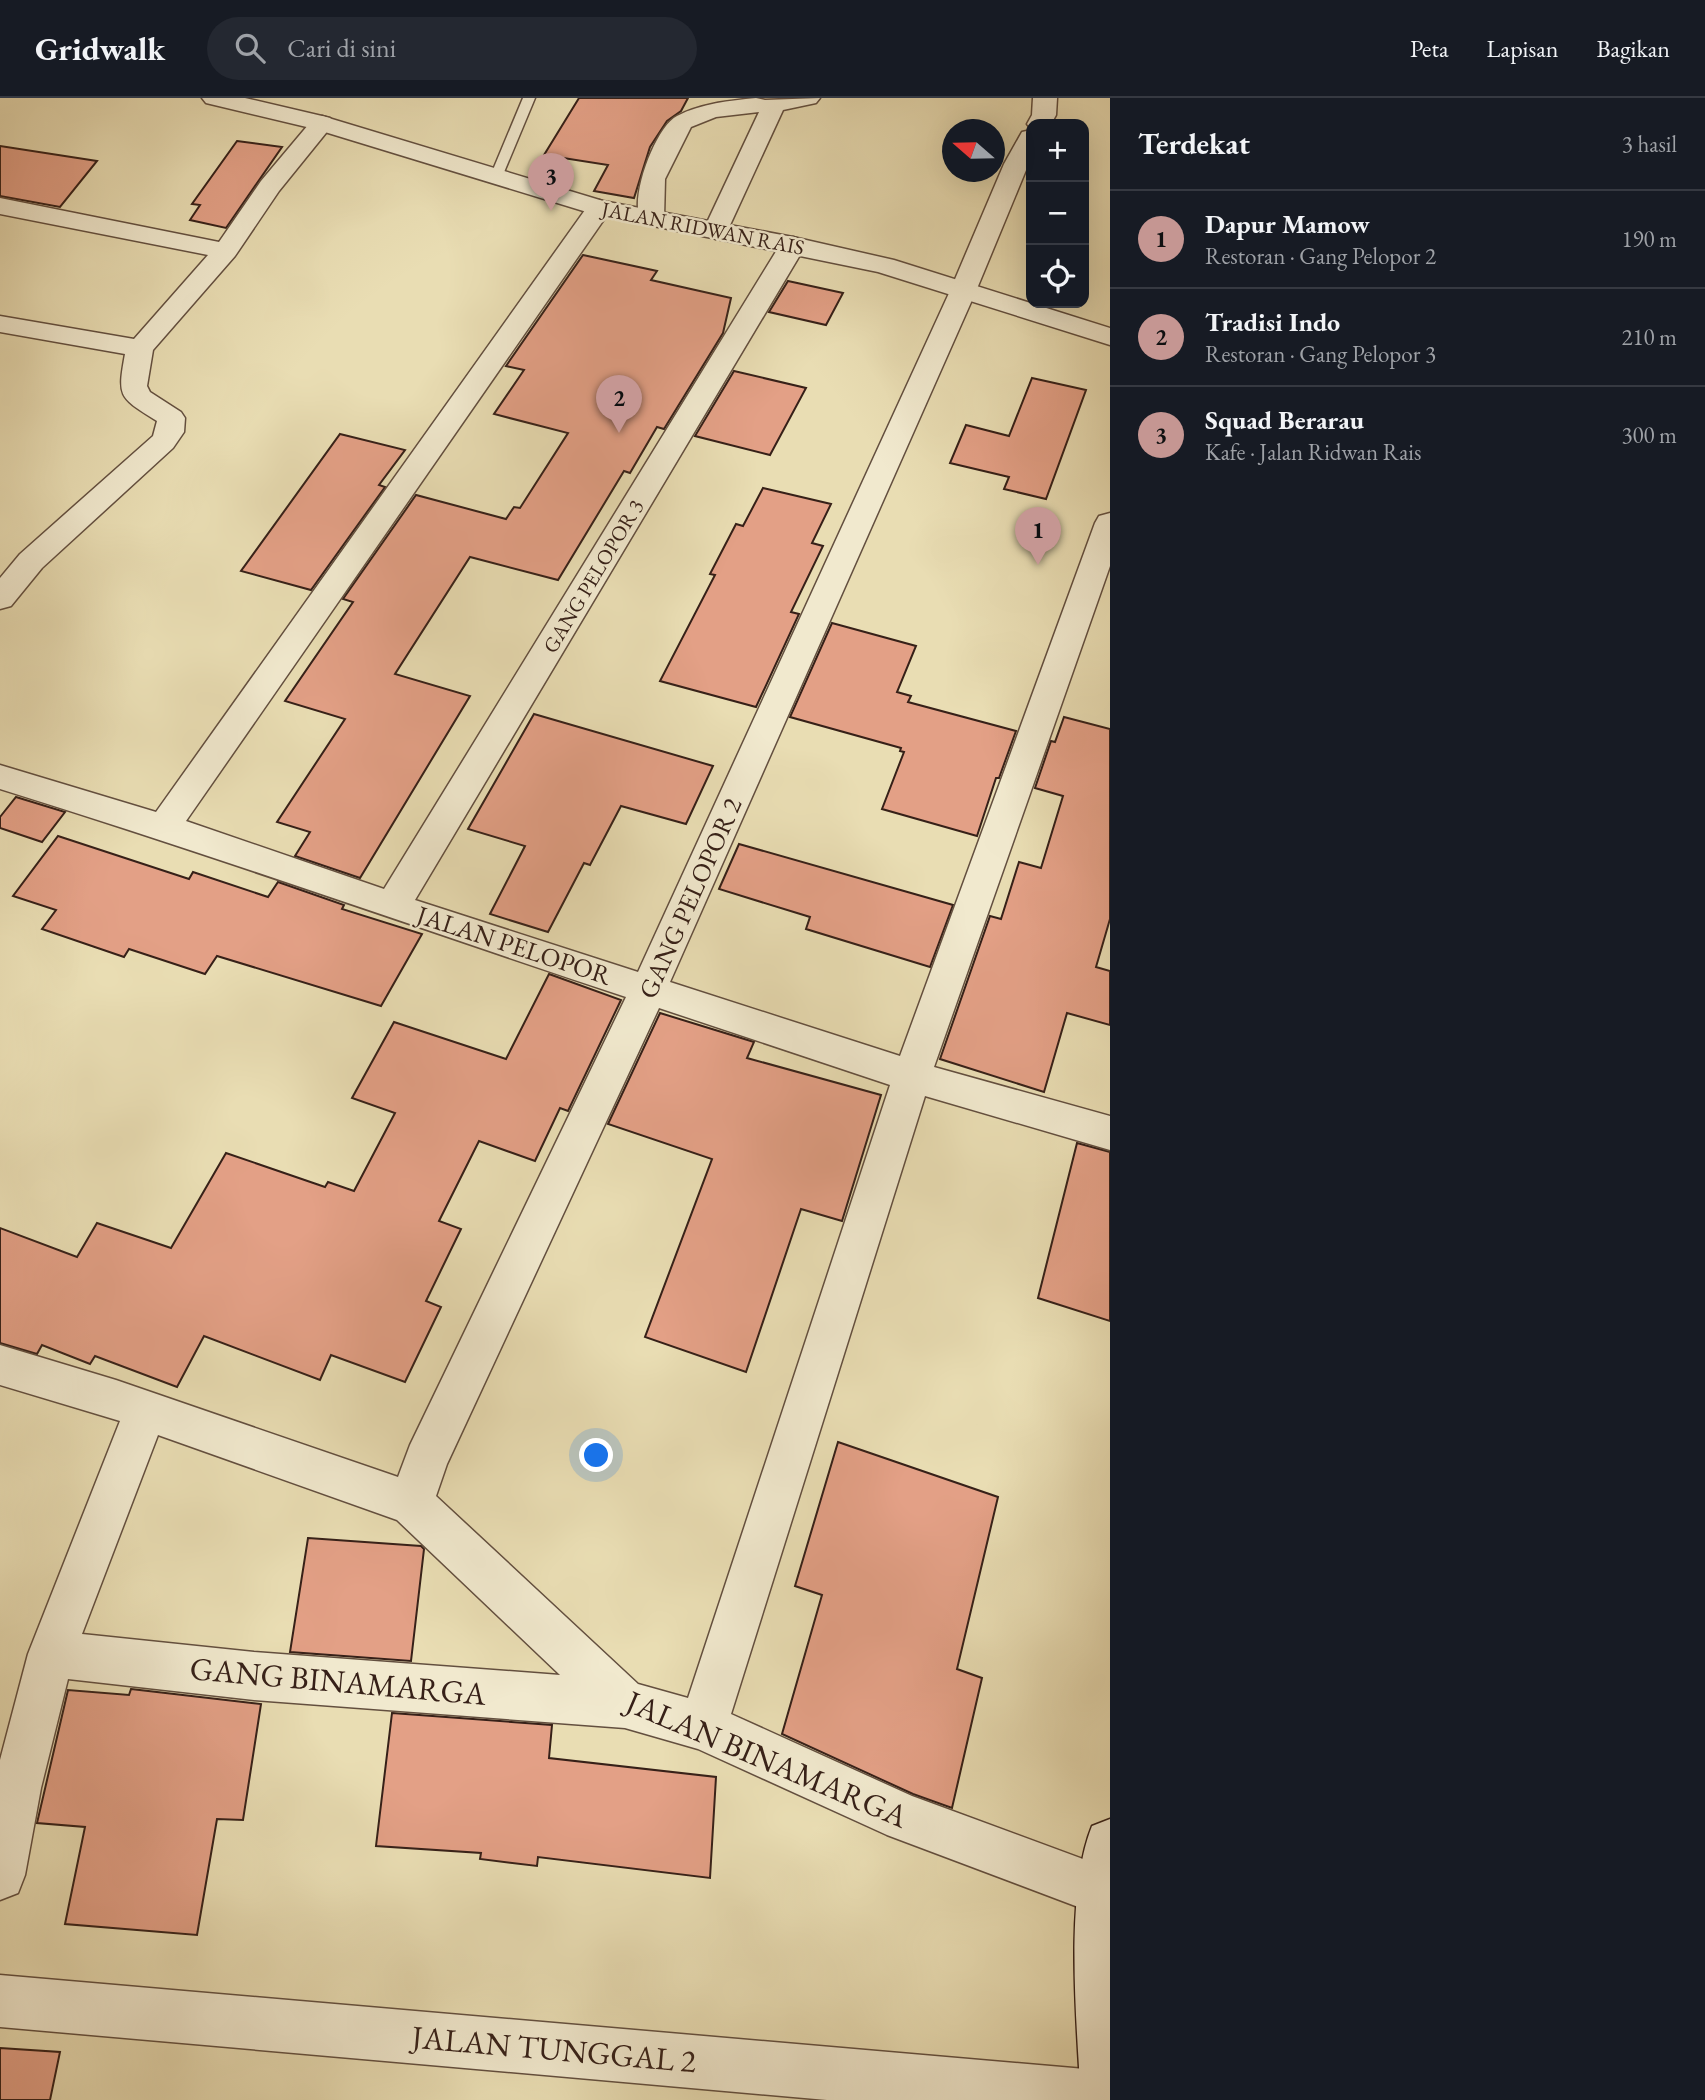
<!DOCTYPE html>
<html lang="id">
<head>
<meta charset="utf-8">
<style>
  body { margin:0; font-family:"EB Garamond",serif; background:#242831; color:#f1f3f6 }
  .controls { position:absolute; right:21px; top:21px; display:grid; overflow:hidden; border-radius:14px; box-shadow:0 7px 28px #0002 }
  .controls button { width:63px; height:63px; display:grid; place-items:center; padding:0; border:0; border-bottom:2px solid #363941; background:#171b24; color:#f1f3f6; font:35px sans-serif }
  .compass { position:absolute; left:942px; top:21px; width:63px; height:63px; border-radius:50%; background:#171b24; box-shadow:0 7px 28px #0002; rotate:290deg }
  .you { position:absolute; left:597px; top:1358px; width:24px; height:24px; margin:-18px; border:5px solid #fff; border-radius:50%; background:#1a73e8; box-shadow:0 0 0 10px #1a73e833 }
  .badge { display:grid; place-items:center; width:46px; height:46px; border-radius:50%; background:#c59692; color:#111; font-size:23px; font-weight:700 }
  .pin { position:absolute; translate:-50% -58px; filter:drop-shadow(0 2px 4px #0008) }
  .pin::after { content:''; position:absolute; top:37px; width:24px; height:21px; background:inherit; clip-path:polygon(0 0,100% 0,50% 100%) }
  .list { margin:0; padding:0; list-style:none }
  h2 { display:flex; justify-content:space-between; align-items:center; height:91px; margin:0; padding:0 28px; font-size:30px }
  h2 small { font-size:23px; font-weight:400; color:#9ea1a6 }
  .list li { display:grid; grid-template-columns:46px 1fr auto; gap:21px; align-items:center; box-sizing:border-box; height:98px; padding:0 28px; border-top:2px solid #363941 }
  .list b { display:block; font-size:26px; white-space:nowrap }
  .list p { margin:0; font-size:23px; white-space:nowrap; color:#9ea1a6 }
  .list em { font-size:23px; font-style:normal; color:#9ea1a6 }
  .icon { flex:none; width:38px; height:38px; fill:none; stroke:currentColor; stroke-width:2; stroke-linecap:round; stroke-linejoin:round }
  .map { position:relative; flex:none; width:1110px; height:2002px; overflow:hidden }
  header { display:flex; align-items:center; gap:42px; box-sizing:border-box; height:98px; padding:0 35px; background:#171b24; border-bottom:2px solid #363941 }
  header strong { font-size:33px }
  nav { display:flex; gap:38px; margin-inline-start:auto; font-size:24px }
  .search { width:490px; height:63px; background:#242831; display:flex; align-items:center; gap:18px; box-sizing:border-box; padding:0 24px; border-radius:38px; color:#9ea1a6; font-size:26px }
  main { display:flex }
  aside { flex:1; background:#171b24 }
  .map>svg:first-child { display:block }
  .building { fill:#e3a086; stroke:#362018; stroke-width:2 }
  .lines { fill:none; stroke-linecap:round; stroke-linejoin:round }
  .service-casing { stroke:#634f3f; stroke-width:3 }
  .minor-casing { stroke:#634f3f; stroke-width:3 }
  .tertiary-casing { stroke:#634f3f; stroke-width:3 }
  .secondary-casing { stroke:#362018; stroke-width:3 }
  .service { fill:#f1e9ce; fill-rule:evenodd }
  .minor { fill:#f1e9ce; fill-rule:evenodd }
  .tertiary { fill:#f1e9ce; fill-rule:evenodd }
  .secondary { fill:#f1e9ce; fill-rule:evenodd }
  .labels { text-anchor:middle; dominant-baseline:central; stroke-width:5; stroke-linejoin:round; paint-order:stroke }
  .far-street-label { font-size:21px; fill:#362018; stroke:#f1e9ce }
  .street-label { font-size:26px; fill:#362018; stroke:#f1e9ce }
  .near-street-label { font-size:32px; fill:#362018; stroke:#f1e9ce }
</style>
</head>
<body>
<header>
<strong>Gridwalk</strong>
<div class="search"><svg class="icon" aria-label="search" viewBox="0 0 24 24"><circle cx="10" cy="10" r="6"/><path d="M15 15l6 6"/></svg>Cari di sini</div>
<nav><a>Peta</a><a>Lapisan</a><a>Bagikan</a></nav>
</header>
<main>
<div class="map">
<svg width="1110" height="2002" viewBox="0 0 1110 2002">
  <rect width="100%" height="100%" fill="#e9ddb3"/>
  <filter id="stains"><feTurbulence type="fractalNoise" baseFrequency=".00286" numOctaves="4"/><feColorMatrix values="0 0 0 0 .2 0 0 0 0 .09 0 0 0 0 .02 0 0 0 .5 -.17"/></filter>
  <radialGradient id="worn" r=".72"><stop offset=".6" stop-color="#630" stop-opacity="0"/><stop offset="1" stop-color="#630" stop-opacity=".3"/></radialGradient>
  <g class="building">
    <polygon points="579,0 688,0 681,13 667,23 650,49 634,100 594,93 608,67 544,57"/>
    <polygon points="237,43 282,49 226,130 190,122 200,107 192,106"/>
    <polygon points="0,48 97,63 60,109 0,98"/>
    <polygon points="583,157 657,173 651,182 731,200 723,235 664,331 657,329 630,375 624,373 558,482 470,459 395,576 470,598 360,780 295,758 310,734 277,724 345,621 285,603 353,504 343,501 416,397 506,421 514,409 520,410 568,335 494,316 524,272 506,268"/>
    <polygon points="788,183 843,195 826,227 769,214"/>
    <polygon points="734,273 806,290 770,357 695,338"/>
    <polygon points="1032,280 1086,292 1046,401 1004,391 1009,379 950,365 966,327 1009,338"/>
    <polygon points="340,336 405,352 379,387 385,389 311,492 241,473"/>
    <polygon points="763,390 831,406 812,445 823,448 791,514 799,516 756,609 660,583 715,477 710,476 736,426 743,428"/>
    <polygon points="832,525 916,548 897,594 911,598 908,604 1016,633 999,680 996,680 977,738 882,711 904,654 900,653 901,650 790,619"/>
    <polygon points="534,616 713,668 686,726 621,708 590,767 584,765 548,834 490,816 525,748 468,731"/>
    <polygon points="1064,619 1110,631 1110,821 1096,869 1110,873 1110,927 1067,915 1044,994 940,961 990,818 1001,821 1019,764 1041,770 1063,698 1035,690 1051,643 1055,644"/>
    <polygon points="16,699 65,714 42,744 0,730 0,719"/>
    <polygon points="58,738 189,781 193,774 268,799 278,784 344,807 342,811 422,836 381,908 217,858 205,876 129,851 124,859 42,831 56,812 13,798"/>
    <polygon points="739,746 953,807 930,869 806,831 810,819 719,791"/>
    <polygon points="549,876 621,902 568,1013 560,1010 535,1063 479,1043 439,1123 461,1131 426,1203 441,1209 405,1284 331,1257 320,1282 204,1238 177,1289 95,1258 90,1266 42,1247 37,1256 0,1245 0,1130 77,1159 97,1125 171,1150 226,1055 325,1089 328,1084 354,1093 395,1015 352,1000 394,924 506,961"/>
    <polygon points="660,915 754,944 747,960 881,997 842,1123 801,1111 746,1274 645,1239 712,1061 608,1026"/>
    <polygon points="1077,1045 1110,1054 1110,1223 1038,1200"/>
    <polygon points="838,1344 998,1399 957,1571 982,1580 952,1710 913,1696 782,1636 822,1497 795,1488"/>
    <polygon points="308,1440 421,1448 424,1451 411,1563 290,1554"/>
    <polygon points="131,1591 261,1606 243,1722 217,1721 197,1837 65,1826 85,1729 37,1725 68,1592 129,1597"/>
    <polygon points="392,1615 552,1627 549,1660 716,1679 710,1780 538,1759 537,1768 480,1761 481,1755 376,1748"/>
    <polygon points="0,1950 60,1954 50,2002 0,2002"/>
  </g>
  <g class="lines">
    <defs>
      <polygon id="service" points="523,0 535,0 502,79 496,83 492,82 490,79"/>
      <g id="minor">
        <path d="M756,0L765,2L820,0L816,5L783,12L725,138L716,141L707,138L703,133L759,14L716,19L691,29L665,81L664,120L660,125L651,128L642,125C627,103 656,28 677,18C702,5 729,3 756,0Z"/>
        <polygon points="1033,0 1057,0 1056,17 1051,26 1031,26 1031,31 1027,26 1032,17"/>
        <path d="M322,18L330,20L334,25L330,30L279,93L235,158L153,252L147,288L150,294L181,314L185,320L184,334L173,350L42,470L11,508L0,511V480L20,456L153,338L157,323C119,299 117,300 125,256L0,234V218L134,241L208,157L0,116V100L219,144L261,83L314,20Z"/>
        <path d="M1031,32V60L976,193L670,884L900,958L1095,425L1099,418L1110,415V468L934,969L1110,1018V1052L925,998L731,1616L912,1698L1110,1771V1815L1102,1818L887,1737L698,1651L625,1630L254,1602L68,1581L41,1690L25,1777L18,1795L0,1802V1662L28,1556L120,1323L0,1287V1247L116,1282L398,1379L410,1347L626,899C418,830 210,756 0,691V667L156,714L590,105L599,102L608,105L612,110L186,723L384,791L780,147L784,142L793,139L802,142L806,147L415,802L638,874L950,193L1004,66L1022,34ZM659,910L890,987L688,1600L638,1586L436,1398L447,1366ZM158,1337L397,1422L560,1577L254,1554L82,1536Z"/>
        <polygon points="0,1877 1108,1973 1110,2002 827,2002 0,1929"/>
      </g>
      <polygon id="tertiary" points="202,0 245,0 322,18 603,103 793,139 894,162 1110,230 1110,247 878,174 590,115 315,31 206,5"/>
      <path id="secondary" d="M1110,1721V2002H1081C1077,1927 1064,1797 1092,1728Z"/>
    </defs>
    <use href="#service" class="service-casing"/>
    <use href="#minor" class="minor-casing"/>
    <use href="#tertiary" class="tertiary-casing"/>
    <use href="#secondary" class="secondary-casing"/>
    <use href="#service" class="service"/>
    <use href="#minor" class="minor"/>
    <use href="#tertiary" class="tertiary"/>
    <use href="#secondary" class="secondary"/>
  </g>
  <g class="labels">
    <g class="far-street-label">
      <text transform="translate(703 130) rotate(11)">JALAN RIDWAN RAIS</text>
      <text transform="translate(593 478) rotate(-59)">GANG PELOPOR 3</text>
    </g>
    <g class="street-label">
      <text transform="translate(690 800) rotate(-66)">GANG PELOPOR 2</text>
      <text transform="translate(514 847) rotate(18)">JALAN PELOPOR</text>
    </g>
    <g class="near-street-label">
      <text transform="translate(338 1583) rotate(5)">GANG BINAMARGA</text>
      <text transform="translate(767 1661) rotate(23)">JALAN BINAMARGA</text>
      <text transform="translate(554 1951) rotate(5)">JALAN TUNGGAL 2</text>
    </g>
  </g>
  <rect width="100%" height="100%" filter="url(#stains)"/>
  <rect width="100%" height="100%" fill="url(#worn)"/>
</svg>
<div class="controls">
<button>+</button>
<button>−</button>
<button><svg class="icon" aria-label="locate" viewBox="0 0 24 24"><circle cx="12" cy="12" r="6"/><path d="M12 2v4M12 18v4M2 12h4M18 12h4"/></svg></button>
</div>
<svg class="compass" viewBox="-18 -18 36 36"><path d="M0-13l5 13h-10z" fill="#e53935"/><path d="M0 13l5-13h-10z" fill="#9ea1a6"/></svg>
<div class="you"></div>
<div class="pin badge" style="left:1038px;top:467px">1</div>
<div class="pin badge" style="left:619px;top:335px">2</div>
<div class="pin badge" style="left:551px;top:113px">3</div>
</div>
<aside>
<h2>Terdekat<small>3 hasil</small></h2>
<ul class="list">
<li><span class="badge">1</span><div><b>Dapur Mamow</b><p>Restoran · Gang Pelopor 2</p></div><em>190 m</em></li>
<li><span class="badge">2</span><div><b>Tradisi Indo</b><p>Restoran · Gang Pelopor 3</p></div><em>210 m</em></li>
<li><span class="badge">3</span><div><b>Squad Berarau</b><p>Kafe · Jalan Ridwan Rais</p></div><em>300 m</em></li>
</ul>
</aside>
</main>
</body>
</html>
